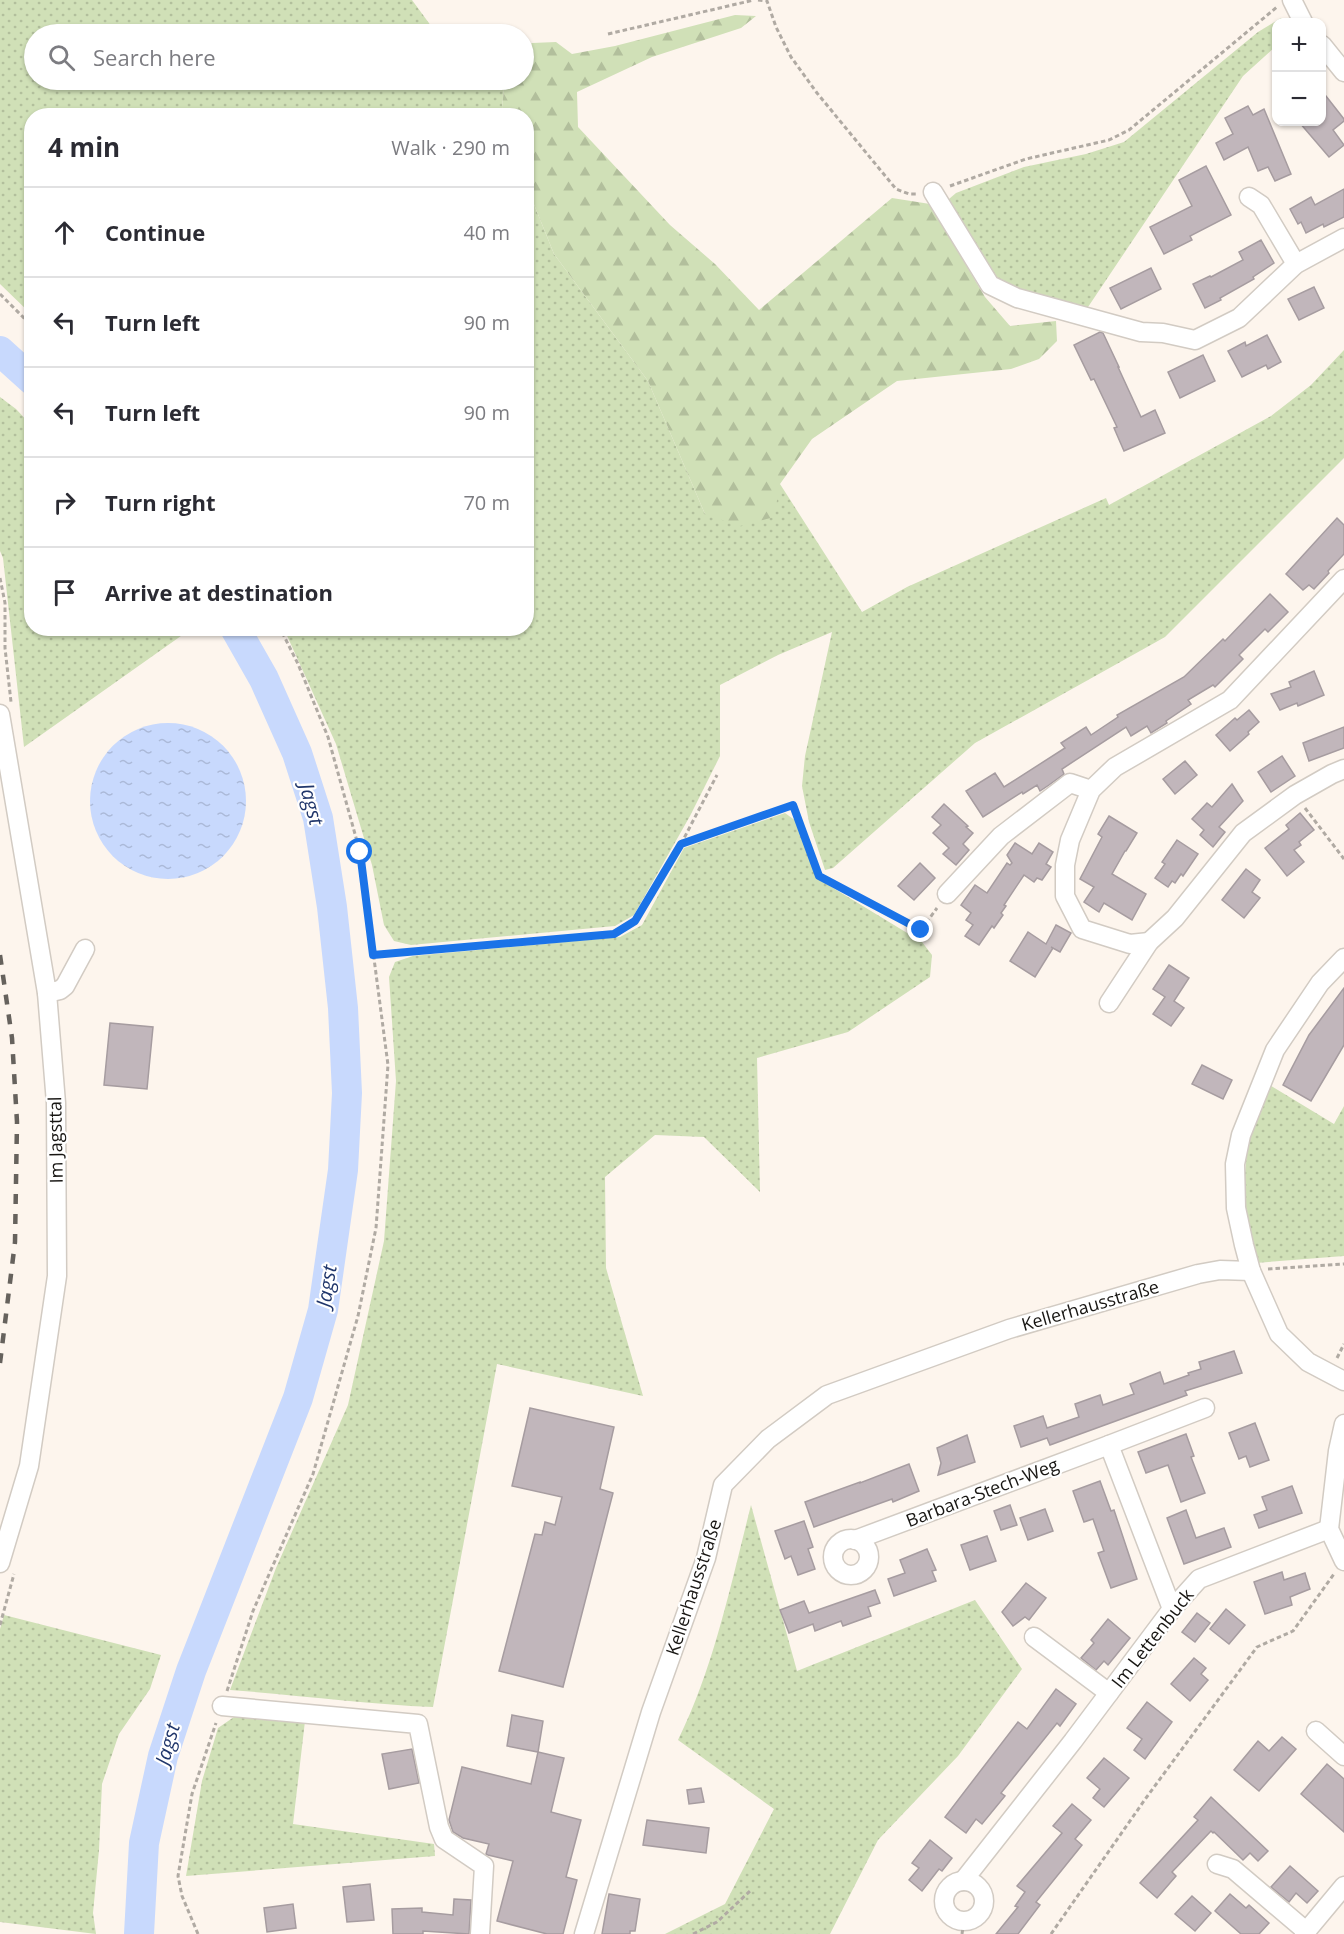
<!DOCTYPE html>
<html lang="en">
<head>
<meta charset="utf-8">
<style>
  body { margin:0; font-family:"Open Sans",sans-serif; background:#f7f7f7; color:#2b2b33 }
  .controls { position:absolute; right:18px; top:18px; display:grid; overflow:hidden; border-radius:12px; box-shadow:0 2px 4px #0004 }
  .controls button { width:54px; height:54px; display:grid; place-items:center; padding:0; border:0; border-bottom:2px solid #e1e1e2; background:#fff; color:#2b2b33; font:30px sans-serif }
  .stop { position:absolute; width:18px; height:18px; margin:-14px; border:4px solid #1a73e8; border-radius:50%; background:#fff }
  .stop.end { background:#1a73e8; border-color:#fff; box-shadow:0 2px 6px #0008 }
  .list { margin:0; padding:0; list-style:none }
  h2 { display:flex; justify-content:space-between; align-items:center; height:78px; margin:0; padding:0 24px; font-size:26px }
  h2 small { font-size:20px; font-weight:400; color:#7c7c81 }
  .list li { display:grid; grid-template-columns:39px 1fr auto; gap:18px; align-items:center; box-sizing:border-box; height:90px; padding:0 24px; border-top:2px solid #e1e1e2 }
  .list b { display:block; font-size:22px; white-space:nowrap }
  .list em { font-size:20px; font-style:normal; color:#7c7c81 }
  .icon { flex:none; width:33px; height:33px; fill:none; stroke:currentColor; stroke-width:2; stroke-linecap:round; stroke-linejoin:round }
  .map { position:relative; flex:none; width:1344px; height:1934px; overflow:hidden }
  .search { position:absolute; background:#fff; box-shadow:0 2px 4px #0004; left:24px; top:24px; width:510px; height:66px; display:flex; align-items:center; gap:15px; box-sizing:border-box; padding:0 21px; border-radius:33px; color:#7c7c81; font-size:22px }
  .panel { position:absolute; background:#fff; box-shadow:0 2px 4px #0004; left:24px; top:108px; width:510px; height:528px; border-radius:24px }
  .map>svg:first-child { display:block }
  .grass { fill:url(#grass-dots) }
  .forest { fill:url(#forest-firs) }
  .water { fill:url(#water-ripples) }
  .lines { fill:none; stroke-linecap:round; stroke-linejoin:round }
  .river { stroke:#c8d9fd; stroke-width:30 }
  .building { fill:#c1b6bb; stroke:#a69ca0; stroke-width:1.5 }
  .minor-casing { stroke:#d2cbc3; stroke-width:21 }
  .path { stroke:#b0aaa3; stroke-width:3; stroke-dasharray:4.5 3; stroke-linecap:butt }
  .minor { stroke:#fff; stroke-width:18 }
  .rail { stroke:#66625d; stroke-width:4.5; stroke-dasharray:10 10; stroke-linecap:butt }
  .route { stroke:#1a73e8; stroke-width:8 }
  .labels { text-anchor:middle; dominant-baseline:central; stroke-width:4.5; stroke-linejoin:round; paint-order:stroke }
  .street-label { font-size:18px; fill:#171512; stroke:#fff }
  .water-label { font-size:20px; font-style:italic; fill:#20366b; stroke:#fff }
</style>
</head>
<body>
<div class="map">
<svg width="1344" height="1934" viewBox="0 0 1344 1934">
  <defs>
    <pattern id="grass-dots" width="8" height="8" patternUnits="userSpaceOnUse" patternTransform="scale(1.5)"><rect width="8" height="8" fill="#d0e0b7"/><path d="M2 2h.1M6 6h.1" fill="none" stroke="#b2bf9c" stroke-width="1.8" stroke-linecap="round"/></pattern>
    <pattern id="forest-firs" width="22" height="20" patternUnits="userSpaceOnUse" patternTransform="scale(1.5)"><rect width="22" height="20" fill="#d0e0b7"/><path d="M5 1l3.5 6h-7zM16 11l3.5 6h-7z" fill="#b2bf9c"/></pattern>
    <pattern id="water-ripples" width="26" height="14" patternUnits="userSpaceOnUse" patternTransform="scale(1.5)"><rect width="26" height="14" fill="#c8d9fd"/><path d="M2 4q2-2 4 0t4 0M15 11q2-2 4 0t4 0" fill="none" stroke="#abb9d8"/></pattern>
  </defs>
  <rect width="100%" height="100%" fill="#fdf5ed"/>
  <g class="grass">
    <polygon points="0,0 412,0 437,34 34,34 34,80 505,80 502,107 504,115 32,116 31,314 0,284"/>
    <polygon points="1281,18 1285,22 1276,22 1276,46 1243,76 1086,310 1001,284 992,277 950,206 949,199 956,193 1024,167 1086,154 1124,142 1258,32"/>
    <polygon points="527,187 554,254 648,381 705,514 780,484 862,612 907,587 1106,498 1109,505 1271,416 1311,385 1344,350 1344,458 1165,637 975,743 833,868 825,870 809,822 802,786 805,756 832,632 778,655 720,685 720,756 690,816 634,915 615,926 411,945 394,941 384,925 372,865 336,744 284,629 526,628"/>
    <polygon points="0,397 16,409 31,425 32,628 186,628 188,631 24,747 3,558 0,551"/>
    <path d="M785,813L796,821L820,880L922,942L932,955L930,977L848,1032L757,1058L760,1192L704,1137L655,1135L605,1177L606,1268L643,1396L497,1364L433,1707C365,1704 298,1695 230,1690L276,1568L348,1405L384,1241L396,1081L389,977L395,962L413,956L620,937L642,925L684,848Z"/>
    <polygon points="1268,1084 1334,1124 1344,1106 1344,1256 1255,1263 1244,1211 1245,1173 1248,1139"/>
    <path d="M751,1505L797,1671L975,1600L1022,1669L958,1756L878,1840L830,1934H665L725,1904L774,1809L678,1740C714,1667 731,1584 751,1505Z"/>
    <polygon points="4,1615 161,1655 150,1689 119,1734 102,1784 99,1850 93,1913 96,1934 0,1922 0,1629"/>
    <polygon points="234,1717 305,1721 293,1824 434,1844 435,1856 186,1876 202,1781 218,1728"/>
  </g>
  <polygon class="forest" points="735,15 756,16 741,28 652,57 577,92 578,127 670,225 715,264 759,310 892,198 930,204 985,297 1010,326 1056,321 1057,341 1039,359 1011,369 897,381 812,439 780,484 774,517 740,526 705,514 648,381 554,254 527,187 526,116 504,115 502,107 505,80 524,80 524,50 532,43 556,42 572,54 615,46"/>
  <circle class="water" cx="168" cy="801" r="78"/>
  <g class="lines">
    <g class="river">
      <polyline points="0,351 32,380"/>
      <polyline points="139,1934 144,1843 163,1756 191,1671 298,1398 323,1310 343,1170 347,1093 343,1008 332,907 318,818 297,753 264,679 235,628"/>
    </g>
  </g>
  <g class="building">
    <polygon points="1322,91 1344,119 1344,121 1333,130 1344,145 1329,157 1299,122 1322,122"/>
    <polygon points="1248,106 1253,115 1264,109 1291,174 1275,181 1268,167 1258,171 1248,147 1224,160 1216,143 1233,134 1225,118"/>
    <polygon points="1206,166 1231,215 1190,236 1192,240 1164,254 1150,227 1192,206 1179,180"/>
    <polygon points="1344,189 1344,217 1324,227 1323,224 1306,233 1301,222 1298,224 1290,209 1311,197 1315,205"/>
    <polygon points="1261,240 1274,263 1253,277 1254,279 1220,298 1221,300 1205,308 1193,284 1210,276 1211,277 1243,260 1239,252"/>
    <polygon points="1151,268 1161,289 1121,309 1110,288"/>
    <polygon points="1314,287 1324,308 1299,320 1288,299"/>
    <polygon points="1100,332 1103,333 1119,367 1118,367 1141,417 1155,410 1165,433 1124,451 1114,428 1117,427 1094,379 1091,380 1074,345"/>
    <polygon points="1267,335 1281,362 1268,369 1266,365 1242,377 1228,351 1245,342 1246,346"/>
    <polygon points="1203,355 1215,381 1180,398 1168,372"/>
    <polygon points="1337,518 1344,525 1344,554 1328,571 1329,573 1314,589 1309,585 1303,590 1286,574"/>
    <polygon points="1270,594 1288,612 1268,632 1265,629 1239,655 1243,659 1215,687 1213,685 1188,700 1191,704 1166,721 1167,723 1151,733 1147,726 1131,736 1126,727 1062,769 1064,774 1049,785 1040,791 1037,785 1023,794 1022,792 983,817 966,791 995,773 1004,787 1065,748 1061,743 1086,727 1091,735 1118,717 1117,715 1184,677 1223,639 1225,641"/>
    <polygon points="1314,671 1324,695 1298,706 1297,703 1280,710 1271,694 1291,687 1289,682"/>
    <polygon points="1249,710 1259,722 1248,732 1249,734 1230,751 1216,735 1235,718 1237,720"/>
    <polygon points="1344,727 1344,748 1309,761 1303,743"/>
    <polygon points="1282,756 1295,776 1271,792 1258,772"/>
    <polygon points="1185,761 1197,775 1175,794 1163,779"/>
    <polygon points="1232,784 1243,801 1219,827 1225,832 1213,847 1200,835 1204,830 1192,819 1207,803 1212,807"/>
    <polygon points="944,804 968,826 966,827 973,833 963,844 969,850 956,865 943,854 949,848 933,833 941,825 932,817"/>
    <polygon points="1300,813 1314,830 1299,842 1301,845 1294,850 1304,862 1287,876 1265,848 1289,829 1286,825"/>
    <polygon points="1109,816 1137,833 1126,851 1125,851 1112,874 1146,894 1132,920 1104,903 1099,912 1084,902 1094,887 1080,879 1102,837 1098,834"/>
    <polygon points="1177,840 1198,854 1183,876 1181,874 1175,883 1172,881 1168,887 1155,878 1165,864 1162,862"/>
    <polygon points="1015,843 1032,854 1039,843 1053,852 1046,864 1051,867 1042,880 1037,878 1034,882 1024,875 1004,905 1006,906 1001,913 1003,915 994,928 992,926 979,945 965,936 973,925 966,920 971,913 961,905 975,885 987,893 1007,863 1010,865 1012,863 1007,855"/>
    <polygon points="920,863 935,878 914,900 898,886"/>
    <polygon points="1246,869 1260,880 1252,892 1260,898 1244,918 1222,900"/>
    <polygon points="1056,925 1071,933 1060,952 1051,947 1053,948 1035,977 1010,961 1028,932 1046,944"/>
    <polygon points="1169,965 1189,978 1174,1001 1184,1008 1171,1026 1153,1014 1165,997 1153,989"/>
    <polygon points="1344,988 1344,1045 1311,1101 1283,1085 1309,1035"/>
    <polygon points="110,1023 153,1027 147,1089 104,1085"/>
    <polygon points="1202,1065 1232,1080 1223,1099 1192,1084"/>
    <polygon points="1234,1351 1242,1373 1185,1391 1187,1395 1050,1445 1047,1438 1021,1447 1014,1426 1043,1416 1047,1428 1079,1417 1075,1404 1100,1395 1103,1405 1134,1394 1130,1384 1160,1372 1164,1384 1189,1375 1188,1373 1201,1369 1199,1362"/>
    <polygon points="530,1408 614,1427 600,1489 613,1493 563,1687 499,1671 535,1534 542,1535 545,1522 555,1525 562,1497 512,1486"/>
    <polygon points="1255,1423 1269,1460 1250,1467 1246,1456 1239,1459 1229,1433"/>
    <polygon points="1186,1434 1194,1456 1191,1457 1205,1493 1181,1502 1168,1465 1146,1473 1138,1452"/>
    <polygon points="967,1435 975,1462 938,1475 941,1463 937,1448"/>
    <polygon points="909,1464 919,1491 893,1502 892,1499 814,1527 805,1502 860,1482 860,1483"/>
    <polygon points="1100,1481 1111,1511 1114,1510 1137,1579 1111,1588 1098,1553 1104,1551 1093,1519 1084,1522 1073,1491"/>
    <polygon points="1292,1486 1302,1513 1259,1528 1254,1515 1267,1510 1262,1497"/>
    <polygon points="1010,1505 1017,1525 1001,1530 994,1511"/>
    <polygon points="1045,1509 1053,1531 1028,1540 1020,1518"/>
    <polygon points="1186,1510 1196,1538 1224,1528 1231,1547 1184,1564 1167,1518"/>
    <polygon points="804,1521 813,1547 808,1549 815,1569 798,1575 791,1556 785,1559 775,1531"/>
    <polygon points="987,1536 996,1561 970,1570 961,1545"/>
    <polygon points="927,1549 936,1570 932,1571 936,1581 894,1596 888,1579 905,1573 900,1560"/>
    <polygon points="1282,1572 1284,1580 1305,1573 1310,1589 1290,1597 1292,1605 1265,1614 1254,1582"/>
    <polygon points="1026,1583 1046,1598 1029,1620 1025,1617 1013,1626 1002,1612"/>
    <polygon points="875,1590 880,1603 868,1607 871,1616 843,1626 841,1621 815,1631 813,1624 789,1633 780,1610 804,1601 809,1613"/>
    <polygon points="1226,1609 1245,1625 1229,1644 1210,1629"/>
    <polygon points="1197,1613 1210,1623 1195,1642 1182,1632"/>
    <polygon points="1108,1619 1130,1638 1108,1665 1104,1661 1096,1670 1081,1658 1094,1643 1091,1640"/>
    <polygon points="1194,1658 1206,1668 1201,1674 1208,1680 1190,1701 1171,1684"/>
    <polygon points="1056,1689 1076,1704 1060,1726 1057,1723 1001,1793 1005,1796 982,1824 976,1819 966,1833 945,1817 1018,1722 1027,1729"/>
    <polygon points="1147,1702 1172,1722 1145,1759 1134,1750 1142,1739 1127,1728"/>
    <polygon points="512,1715 543,1721 538,1752 507,1746"/>
    <polygon points="1282,1737 1296,1749 1259,1791 1234,1770 1258,1741 1269,1751"/>
    <polygon points="412,1749 419,1783 389,1789 382,1754"/>
    <polygon points="538,1752 564,1758 551,1812 581,1820 566,1877 577,1880 563,1934 547,1934 497,1921 513,1861 488,1855 486,1854 489,1844 463,1838 453,1832 449,1820 462,1767 531,1784"/>
    <polygon points="1104,1758 1129,1778 1104,1807 1093,1798 1100,1789 1087,1778"/>
    <polygon points="1327,1764 1344,1779 1344,1832 1301,1794"/>
    <polygon points="701,1788 704,1802 689,1804 687,1790"/>
    <polygon points="1211,1797 1268,1851 1258,1861 1250,1853 1243,1860 1214,1832 1213,1833 1211,1831 1172,1872 1176,1876 1157,1898 1140,1883 1198,1820 1194,1817"/>
    <polygon points="1072,1804 1091,1820 1075,1839 1082,1845 1036,1902 1040,1905 1018,1934 996,1934 1018,1907 1015,1906 1025,1892 1017,1886 1062,1833 1053,1826"/>
    <polygon points="647,1820 709,1828 706,1853 643,1845"/>
    <polygon points="930,1840 952,1858 942,1871 939,1869 922,1891 909,1880 919,1868 912,1863"/>
    <polygon points="1290,1866 1318,1891 1307,1903 1296,1893 1289,1902 1271,1887"/>
    <polygon points="370,1884 374,1920 347,1922 343,1887"/>
    <polygon points="609,1894 640,1899 635,1931 630,1931 630,1934 602,1934"/>
    <polygon points="1230,1894 1246,1908 1249,1905 1269,1923 1259,1934 1241,1934 1215,1911"/>
    <polygon points="1192,1896 1211,1913 1195,1931 1175,1914"/>
    <polygon points="454,1899 471,1900 469,1934 423,1931 423,1934 393,1934 392,1909 422,1908 422,1912 453,1915"/>
    <polygon points="293,1904 296,1928 267,1932 264,1908"/>
  </g>
  <g class="lines">
    <defs>
      <g id="minor">
        <polyline points="1292,0 1303,22"/>
        <polyline points="1322,45 1344,72"/>
        <polyline points="933,192 990,285 1017,298 1141,332 1163,333 1195,340 1239,318 1296,264 1344,238"/>
        <polyline points="1249,197 1261,205 1296,264"/>
        <polyline points="0,714 47,993 56,1103 57,1276 29,1466 0,1563"/>
        <polyline points="947,894 1001,836 1070,783 1091,790"/>
        <polyline points="1149,942 1130,944 1082,929 1065,896 1065,865 1070,840 1091,790 1115,767 1230,700 1344,579"/>
        <polyline points="1344,958 1320,983 1275,1050 1241,1135 1235,1164 1236,1208 1244,1245 1251,1271 1279,1334 1308,1362 1344,1381"/>
        <polyline points="47,993 60,990 65,986 85,949"/>
        <polyline points="1109,1003 1149,942 1175,918 1243,833 1295,795 1332,774 1344,769"/>
        <polyline points="1344,1424 1338,1451 1329,1529 1344,1561"/>
        <polyline points="1109,1445 1205,1408"/>
        <circle cx="851" cy="1557" r="18"/>
        <polyline points="855,1540 1109,1445 1172,1609"/>
        <polyline points="1034,1637 1109,1693"/>
        <polyline points="222,1706 418,1724 439,1827 444,1839 484,1866 480,1934"/>
        <polyline points="1316,1731 1344,1756"/>
        <polyline points="1217,1864 1233,1869 1306,1931"/>
        <polyline points="963,1881 1073,1741 1172,1609 1199,1579 1329,1529"/>
        <circle cx="964" cy="1901" r="20"/>
        <polyline points="584,1934 651,1712 706,1558 723,1485 768,1439 827,1395 1009,1329 1198,1274 1220,1270 1251,1271"/>
        <polyline points="1304,1934 1344,1886"/>
      </g>
    </defs>
    <use href="#minor" class="minor-casing"/>
    <g class="path">
      <polyline points="758,0 767,1 776,27 791,57 817,93 896,189 909,194 918,194"/>
      <polyline points="608,34 754,0"/>
      <polyline points="950,186 1026,159 1109,140 1129,130 1277,7"/>
      <polyline points="0,294 32,326"/>
      <polyline points="0,578 5,603 5,648 11,702"/>
      <polyline points="1305,808 1344,859"/>
      <polyline points="681,844 717,775"/>
      <polyline points="373,955 614,934 635,921 681,844 793,805 819,876 921,930 937,908"/>
      <polyline points="1268,1269 1344,1264"/>
      <polyline points="1337,1358 1344,1344"/>
      <polyline points="0,1625 14,1574"/>
      <polyline points="227,1691 253,1611 313,1474 358,1316 376,1228 388,1065 360,852 328,737 298,664 280,628"/>
      <polyline points="198,1934 182,1896 178,1876 192,1794 216,1723"/>
      <polyline points="693,1934 717,1922 750,1891"/>
      <polyline points="962,1934 964,1921"/>
      <polyline points="1051,1934 1146,1798 1257,1647 1293,1631 1334,1574"/>
    </g>
    <use href="#minor" class="minor"/>
    <polyline class="rail" points="0,955 12,1038 17,1122 15,1242 0,1363"/>
  </g>
  <g class="lines">
    <polyline class="route" points="360,852 373,955 614,934 635,921 681,844 793,805 819,876 921,930"/>
  </g>
  <g class="labels">
    <g class="street-label">
      <text transform="translate(55 1140) rotate(-91)">Im Jagsttal</text>
      <text transform="translate(1090 1305) rotate(-16)">Kellerhausstraße</text>
      <text transform="translate(982 1492) rotate(-21)">Barbara-Stech-Weg</text>
      <text transform="translate(693 1587) rotate(-72)">Kellerhausstraße</text>
      <text transform="translate(1152 1638) rotate(-52)">Im Lettenbuck</text>
    </g>
    <g class="water-label">
      <text transform="translate(312 804) rotate(75)">Jagst</text>
      <text transform="translate(326 1286) rotate(-81)">Jagst</text>
      <text transform="translate(167 1744) rotate(-74)">Jagst</text>
    </g>
  </g>
</svg>
<div class="controls">
<button>+</button>
<button>−</button>
</div>
<div class="stop" style="left:360px;top:852px"></div>
<div class="stop end" style="left:921px;top:930px"></div>
<div class="search"><svg class="icon" aria-label="search" viewBox="0 0 24 24"><circle cx="10" cy="10" r="6"/><path d="M15 15l6 6"/></svg>Search here</div>
<section class="panel">
<h2>4 min<small>Walk · 290 m</small></h2>
<ul class="list">
<li><svg class="icon" aria-label="ahead" viewBox="0 0 24 24"><path d="M12 20V5M6 11l6-6 6 6"/></svg><div><b>Continue</b></div><em>40 m</em></li>
<li><svg class="icon" aria-label="left" viewBox="0 0 24 24"><path d="M17 20v-9H6M10 6l-5 5 5 5"/></svg><div><b>Turn left</b></div><em>90 m</em></li>
<li><svg class="icon" aria-label="left" viewBox="0 0 24 24"><path d="M17 20v-9H6M10 6l-5 5 5 5"/></svg><div><b>Turn left</b></div><em>90 m</em></li>
<li><svg class="icon" aria-label="right" viewBox="0 0 24 24"><path d="M7 20v-9h11M14 6l5 5-5 5"/></svg><div><b>Turn right</b></div><em>70 m</em></li>
<li><svg class="icon" aria-label="arrive" viewBox="0 0 24 24"><path d="M6 21V4h12l-3 4 3 4H6"/></svg><div><b>Arrive at destination</b></div></li>
</ul>
</section>
</div>
</body>
</html>
